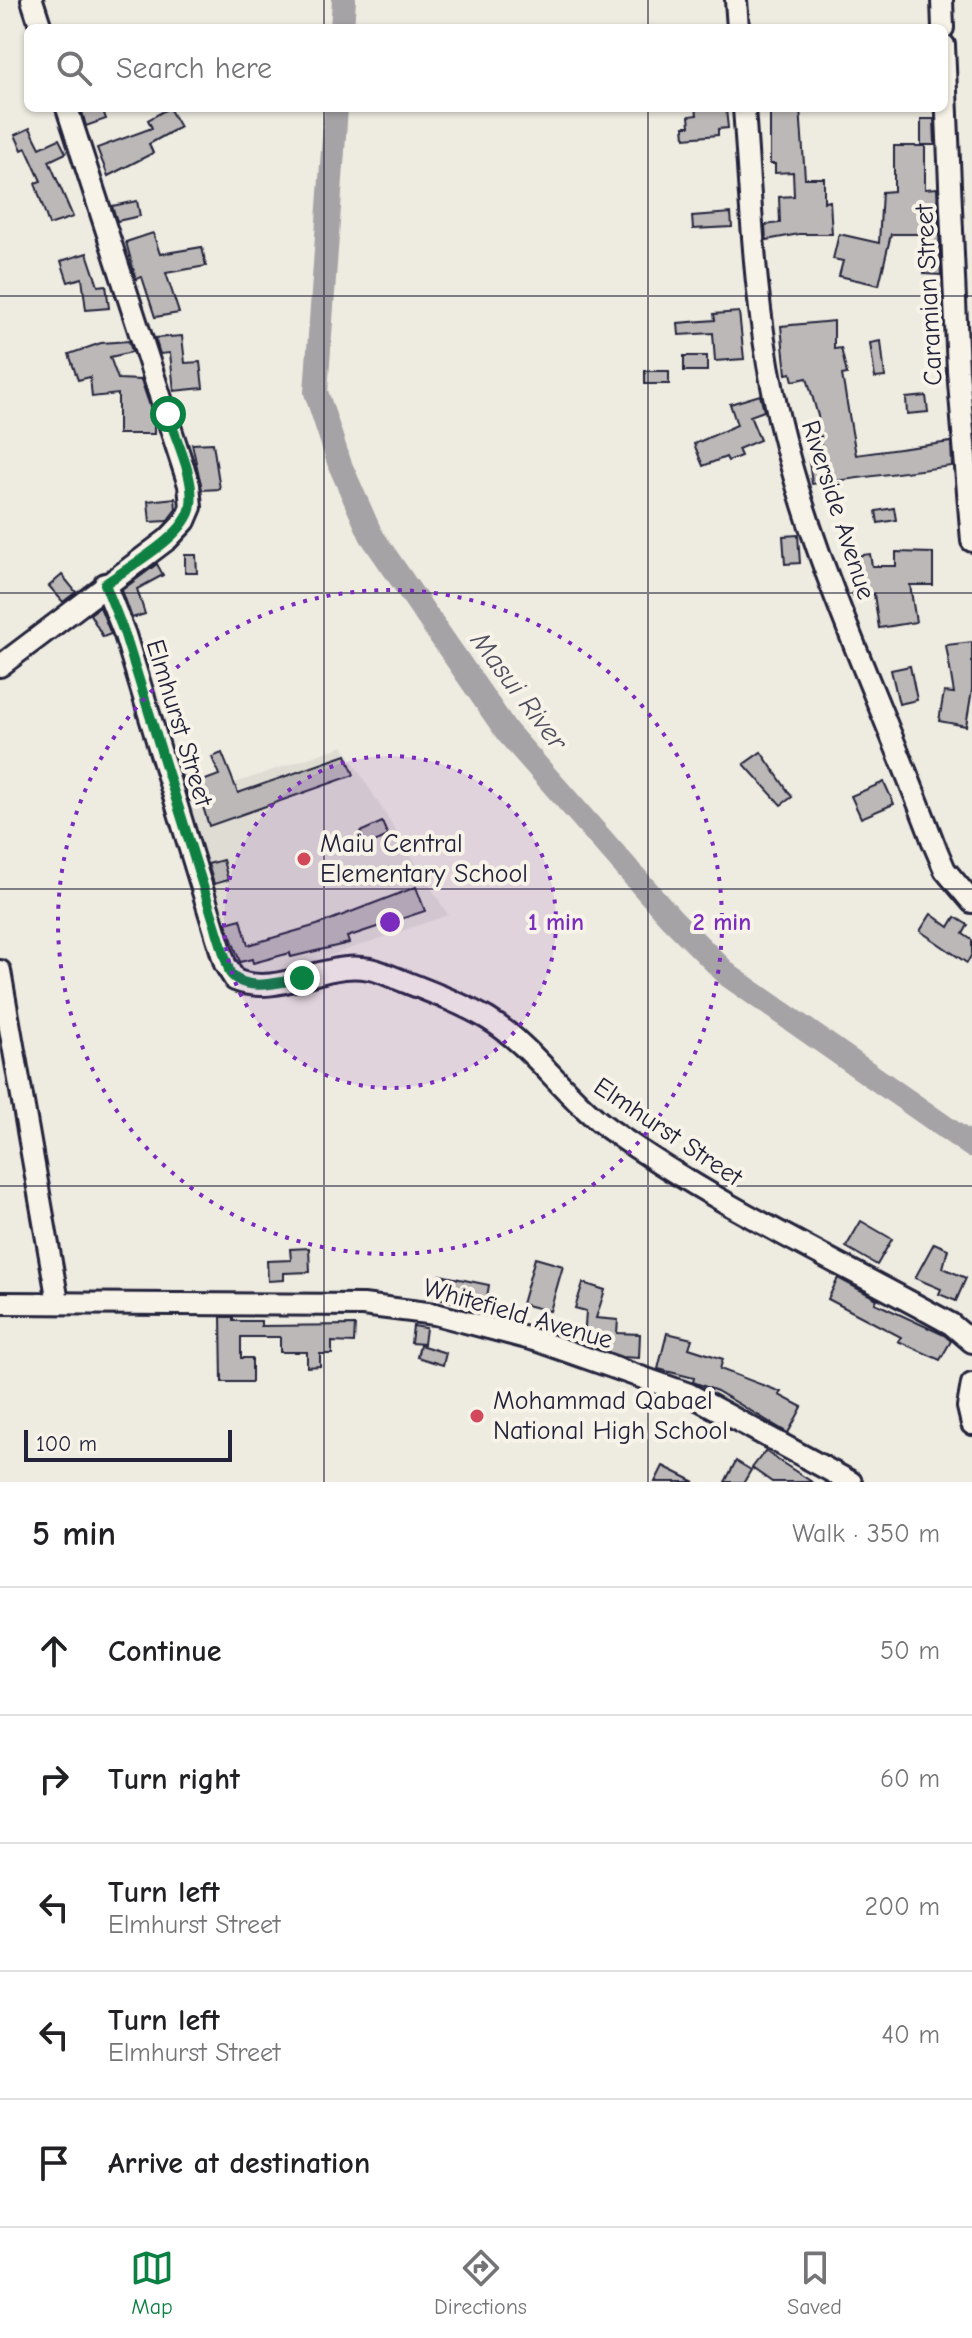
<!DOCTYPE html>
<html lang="en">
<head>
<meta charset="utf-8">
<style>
  body { margin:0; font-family:"Comic Neue",sans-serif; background:#f2f2f2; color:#202124 }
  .scale { position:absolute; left:24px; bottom:20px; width:208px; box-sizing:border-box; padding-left:8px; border:4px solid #22223b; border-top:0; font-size:22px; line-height:28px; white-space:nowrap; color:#22223b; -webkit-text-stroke:6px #f7f3e8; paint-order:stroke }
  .stop { position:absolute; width:24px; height:24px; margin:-18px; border:6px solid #0b8043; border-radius:50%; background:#fff }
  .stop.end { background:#0b8043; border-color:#fff; box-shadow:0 2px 8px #0008 }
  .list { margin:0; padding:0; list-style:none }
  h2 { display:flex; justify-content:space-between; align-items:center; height:104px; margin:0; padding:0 32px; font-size:34px }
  h2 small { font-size:26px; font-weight:400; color:#757577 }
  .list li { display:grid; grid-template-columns:52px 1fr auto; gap:24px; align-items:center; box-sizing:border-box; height:128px; padding:0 32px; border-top:2px solid #e0e0e0 }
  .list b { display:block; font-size:30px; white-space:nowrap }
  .list p { margin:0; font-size:26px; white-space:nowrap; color:#757577 }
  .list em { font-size:26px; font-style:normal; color:#757577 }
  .icon { flex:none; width:44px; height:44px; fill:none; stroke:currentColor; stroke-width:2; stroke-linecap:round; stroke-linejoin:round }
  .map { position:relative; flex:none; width:972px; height:1482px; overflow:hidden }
  .search { position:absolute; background:#fff; box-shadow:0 2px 6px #0004; left:24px; right:24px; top:24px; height:88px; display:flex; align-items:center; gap:20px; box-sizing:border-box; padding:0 28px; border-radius:12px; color:#757577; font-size:30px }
  .sheet { height:744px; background:#fff }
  nav { display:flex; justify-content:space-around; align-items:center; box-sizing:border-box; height:112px; border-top:2px solid #e0e0e0; background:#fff; font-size:22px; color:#757577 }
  nav a { display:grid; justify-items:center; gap:4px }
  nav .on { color:#0b8043 }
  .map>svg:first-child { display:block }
  .built { fill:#dfdcd4 }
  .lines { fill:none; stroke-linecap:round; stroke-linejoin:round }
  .river { stroke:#a6a3a6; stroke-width:24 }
  .building { fill:#bbb8b7; stroke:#22223b; stroke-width:2 }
  .minor-casing { stroke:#22223b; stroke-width:26 }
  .minor { stroke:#f7f3e8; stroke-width:20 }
  .route { stroke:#0b8043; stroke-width:10 }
  .grid { fill:none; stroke:#22223b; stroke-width:2; stroke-opacity:0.55 }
  .ring { fill:none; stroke:#7b2cbf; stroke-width:4; stroke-dasharray:4 8 }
  .poi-dot { fill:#d1495b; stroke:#f7f3e8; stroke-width:3 }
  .labels { text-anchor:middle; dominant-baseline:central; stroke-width:8; stroke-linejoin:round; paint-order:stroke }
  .street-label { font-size:26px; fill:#22223b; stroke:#f7f3e8 }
  .poi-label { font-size:26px; fill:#22223b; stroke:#f7f3e8; text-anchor:start }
  .water-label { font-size:28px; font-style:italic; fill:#504f60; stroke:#f7f3e8 }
  .centre { fill:#7b2cbf; stroke:#f7f3e8; stroke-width:4 }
  .ring-label { font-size:24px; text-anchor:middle; font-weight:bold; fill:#7b2cbf; stroke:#f7f3e8; stroke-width:8; stroke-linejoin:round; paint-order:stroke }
</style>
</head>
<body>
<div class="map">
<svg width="972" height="1482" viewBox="0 0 972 1482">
  <rect width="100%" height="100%" fill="#eeebe1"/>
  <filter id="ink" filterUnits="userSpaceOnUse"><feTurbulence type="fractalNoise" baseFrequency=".0125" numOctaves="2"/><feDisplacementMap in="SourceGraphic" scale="16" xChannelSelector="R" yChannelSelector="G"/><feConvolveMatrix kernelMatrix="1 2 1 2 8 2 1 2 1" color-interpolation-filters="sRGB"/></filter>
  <g filter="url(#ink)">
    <polygon class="built" points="343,746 448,915 233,989 180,802"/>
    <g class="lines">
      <g class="river">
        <polyline points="342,28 344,0"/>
        <polyline points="336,108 316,392 340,465 371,535 507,732 671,918 729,976 972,1146"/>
      </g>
    </g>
    <g class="building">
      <polygon points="81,108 102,108 106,119 86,126"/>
      <polygon points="169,108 180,127 149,144 153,153 108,176 97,148 152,128 148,120"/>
      <polygon points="696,108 726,109 728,128 718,129 718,135 685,138 684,126 690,126 689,116 697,115"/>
      <polygon points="770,108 800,108 805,178 824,178 824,202 830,201 832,234 799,234 766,240 765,225 780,223 779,197 794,196 793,172 775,173 775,164 770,164"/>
      <polygon points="921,119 934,119 935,145 921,145"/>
      <polygon points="30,128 40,148 59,139 66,153 49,161 73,217 49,225 35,183 41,181 26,148 22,150 15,135"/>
      <polygon points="894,146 925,146 925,189 937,188 941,275 924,274 925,262 930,263 929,234 891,234 879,285 839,276 843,261 833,259 839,234 879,243 882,192 894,191"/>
      <polygon points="137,201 140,216 117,221 112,206"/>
      <polygon points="731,213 732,227 693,229 692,216"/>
      <polygon points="153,233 160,254 202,247 206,266 166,273 179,313 155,317 142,277 136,279 126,242"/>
      <polygon points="87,253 98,286 106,285 109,308 86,310 82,278 68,282 61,261"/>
      <polygon points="739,312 744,359 715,361 713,333 679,335 678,323 715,320 714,314"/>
      <polygon points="834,321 834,349 841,348 847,374 842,375 856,455 951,442 952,466 812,484 809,461 822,460 818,416 807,378 793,381 791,373 786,374 781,326"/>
      <polygon points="182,336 185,363 200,362 203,388 174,391 170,353 160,354 155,338"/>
      <polygon points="129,341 132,352 110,357 118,379 141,380 154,418 154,434 118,434 118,394 92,397 90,377 78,380 69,354 101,343"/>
      <polygon points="881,341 885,377 875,378 870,343"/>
      <rect x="684" y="356" width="23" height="15"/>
      <rect x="645" y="371" width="24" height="13"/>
      <polygon points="760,395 764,411 750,416 760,440 738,449 741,456 728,461 726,457 703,466 694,444 737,425 730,404"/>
      <polygon points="926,396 928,412 907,414 906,398"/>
      <polygon points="213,443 220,489 202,490 192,444"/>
      <polygon points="175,498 176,509 167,521 150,522 148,501"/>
      <polygon points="894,508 896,520 878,523 876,511"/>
      <polygon points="798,535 800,563 785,564 783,536"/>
      <polygon points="896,552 933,553 933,585 910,585 916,622 879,628 874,594 853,596 850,570 855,570 854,556 870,554 872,566 896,566"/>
      <polygon points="185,555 196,555 197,573 185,573"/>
      <polygon points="157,564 163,575 137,589 145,614 132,618 122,590"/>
      <polygon points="62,575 76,592 63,602 49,586"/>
      <polygon points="100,607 111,634 103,637 90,614"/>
      <polygon points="972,642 972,690 966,726 939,721 944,692 954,693 946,645"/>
      <polygon points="910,666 917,700 899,704 891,670"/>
      <polygon points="761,752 792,797 781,805 744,764"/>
      <polygon points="222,753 238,793 346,755 354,775 209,826 200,797 189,801 180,771 185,769 192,785 219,775 212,757"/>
      <polygon points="884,782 894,804 861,818 851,796"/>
      <polygon points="382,822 388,836 366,846 360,832"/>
      <polygon points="223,860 228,880 214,884 208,864"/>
      <polygon points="416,887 425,911 347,937 349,943 291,957 290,953 253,963 252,959 240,962 226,923 241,919 248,945 317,925"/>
      <polygon points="931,914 949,927 955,917 968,925 963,934 972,940 972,954 967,963 920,931"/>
      <polygon points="861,1221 892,1239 877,1265 846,1247"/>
      <polygon points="934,1243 948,1249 943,1268 966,1278 956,1301 939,1294 941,1289 915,1278"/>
      <polygon points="309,1248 310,1272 284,1273 284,1280 268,1281 267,1261 291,1260 290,1249"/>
      <polygon points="535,1258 563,1266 550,1311 522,1304"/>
      <polygon points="440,1275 489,1285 485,1310 435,1297"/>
      <polygon points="838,1278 877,1299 875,1303 944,1335 951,1341 940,1360 898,1341 901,1337 828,1299"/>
      <polygon points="583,1283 605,1290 596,1318 618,1320 617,1333 640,1334 639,1358 622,1357 591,1346 591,1333 588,1342 584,1341 586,1311 575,1308"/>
      <polygon points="221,1317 233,1317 233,1321 261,1321 261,1326 355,1325 354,1343 332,1342 332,1354 320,1354 320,1366 307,1367 307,1352 280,1352 280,1337 241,1337 241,1358 252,1358 252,1382 222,1382"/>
      <polygon points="413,1326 426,1328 424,1344 411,1343"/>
      <polygon points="667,1333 692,1339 689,1348 723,1359 720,1369 781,1392 779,1395 802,1407 788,1433 717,1391 693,1382 694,1378 658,1369"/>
      <polygon points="420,1345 446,1353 443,1365 417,1357"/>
      <polygon points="765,1451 778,1460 812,1482 772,1482 752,1468"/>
      <polygon points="736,1461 751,1470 744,1482 725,1482"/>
      <polygon points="663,1466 695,1482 655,1482"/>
    </g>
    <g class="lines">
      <defs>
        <g id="minor">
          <polyline points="32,0 41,28"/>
          <polyline points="736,0 738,28"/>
          <polyline points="942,0 943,28"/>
          <polyline points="944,45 958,370 972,541"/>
          <path d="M744,108C751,202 754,298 773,391C804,547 878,693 933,842L945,870L972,902"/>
          <path d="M105,584L125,635L225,964L235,980C284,1000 331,952 383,973C417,987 456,1000 488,1019C533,1046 565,1097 609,1129C716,1205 837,1261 951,1324L972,1342"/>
          <polyline points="0,666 168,539 185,521 191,507 189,485 67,108"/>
          <polyline points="0,971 58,1302"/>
          <polyline points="0,1303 363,1305 435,1314 538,1341 689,1394 851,1482"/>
          <polyline points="972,1384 968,1407 972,1424"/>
        </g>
      </defs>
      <use href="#minor" class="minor-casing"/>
      <use href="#minor" class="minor"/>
    </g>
  </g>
  <g class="lines" filter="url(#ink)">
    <path class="route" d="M168,414C176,441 195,477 191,505C188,535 128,567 105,584L125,635L230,973C245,993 281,982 302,978"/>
  </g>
  <path class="grid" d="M324,0V28M648,0V28M324,108V1482M648,108V1482M0,296H972M0,593H972M0,889H972M0,1186H972"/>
  <circle cx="390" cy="922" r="166" fill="#7b2cbf" fill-opacity=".12"/>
  <g class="ring">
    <circle cx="390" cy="922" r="166"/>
    <circle cx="390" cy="922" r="332"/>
  </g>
  <g class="poi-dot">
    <circle cx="304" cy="859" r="8"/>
    <circle cx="477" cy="1416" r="8"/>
  </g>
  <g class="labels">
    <g class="street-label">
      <text transform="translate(929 295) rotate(-93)">Caramian Street</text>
      <text transform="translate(838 510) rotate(72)">Riverside Avenue</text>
      <text transform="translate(179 723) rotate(73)">Elmhurst Street</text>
      <text transform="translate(668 1132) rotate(34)">Elmhurst Street</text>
      <text transform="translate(518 1314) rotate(16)">Whitefield Avenue</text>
    </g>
    <g class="poi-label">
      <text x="320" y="844">Maiu Central<tspan x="320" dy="30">Elementary School</tspan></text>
      <text x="493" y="1401">Mohammad Qabael<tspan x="493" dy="30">National High School</tspan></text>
    </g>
    <g class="water-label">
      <text transform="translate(519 691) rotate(53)">Masui River</text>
    </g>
  </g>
  <circle cx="390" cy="922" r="12" class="centre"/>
  <g class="ring-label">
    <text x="556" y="930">1 min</text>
    <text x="722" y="930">2 min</text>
  </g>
</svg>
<div class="scale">100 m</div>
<div class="stop" style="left:168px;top:414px"></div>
<div class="stop end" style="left:302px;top:978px"></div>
<div class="search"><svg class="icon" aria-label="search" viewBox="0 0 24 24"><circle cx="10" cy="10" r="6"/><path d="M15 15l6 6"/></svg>Search here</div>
</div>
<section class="sheet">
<h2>5 min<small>Walk · 350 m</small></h2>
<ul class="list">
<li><svg class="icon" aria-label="ahead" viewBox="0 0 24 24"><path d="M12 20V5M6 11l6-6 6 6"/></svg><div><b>Continue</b></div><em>50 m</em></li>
<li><svg class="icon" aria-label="right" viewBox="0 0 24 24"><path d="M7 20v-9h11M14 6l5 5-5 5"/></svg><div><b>Turn right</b></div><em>60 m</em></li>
<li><svg class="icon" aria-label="left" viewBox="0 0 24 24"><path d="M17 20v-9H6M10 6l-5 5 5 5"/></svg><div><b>Turn left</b><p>Elmhurst Street</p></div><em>200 m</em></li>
<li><svg class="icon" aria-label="left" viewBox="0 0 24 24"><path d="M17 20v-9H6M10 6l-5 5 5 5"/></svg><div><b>Turn left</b><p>Elmhurst Street</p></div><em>40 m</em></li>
<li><svg class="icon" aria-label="arrive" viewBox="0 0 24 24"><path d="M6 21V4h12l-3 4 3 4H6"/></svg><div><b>Arrive at destination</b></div></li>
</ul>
</section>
<nav>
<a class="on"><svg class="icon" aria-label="map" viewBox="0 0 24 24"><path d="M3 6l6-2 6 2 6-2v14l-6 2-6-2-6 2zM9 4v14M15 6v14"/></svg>Map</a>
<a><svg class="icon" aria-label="directions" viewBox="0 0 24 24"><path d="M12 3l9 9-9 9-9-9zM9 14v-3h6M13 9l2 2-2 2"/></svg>Directions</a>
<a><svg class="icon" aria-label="saved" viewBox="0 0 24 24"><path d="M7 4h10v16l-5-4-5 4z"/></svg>Saved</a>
</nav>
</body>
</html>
